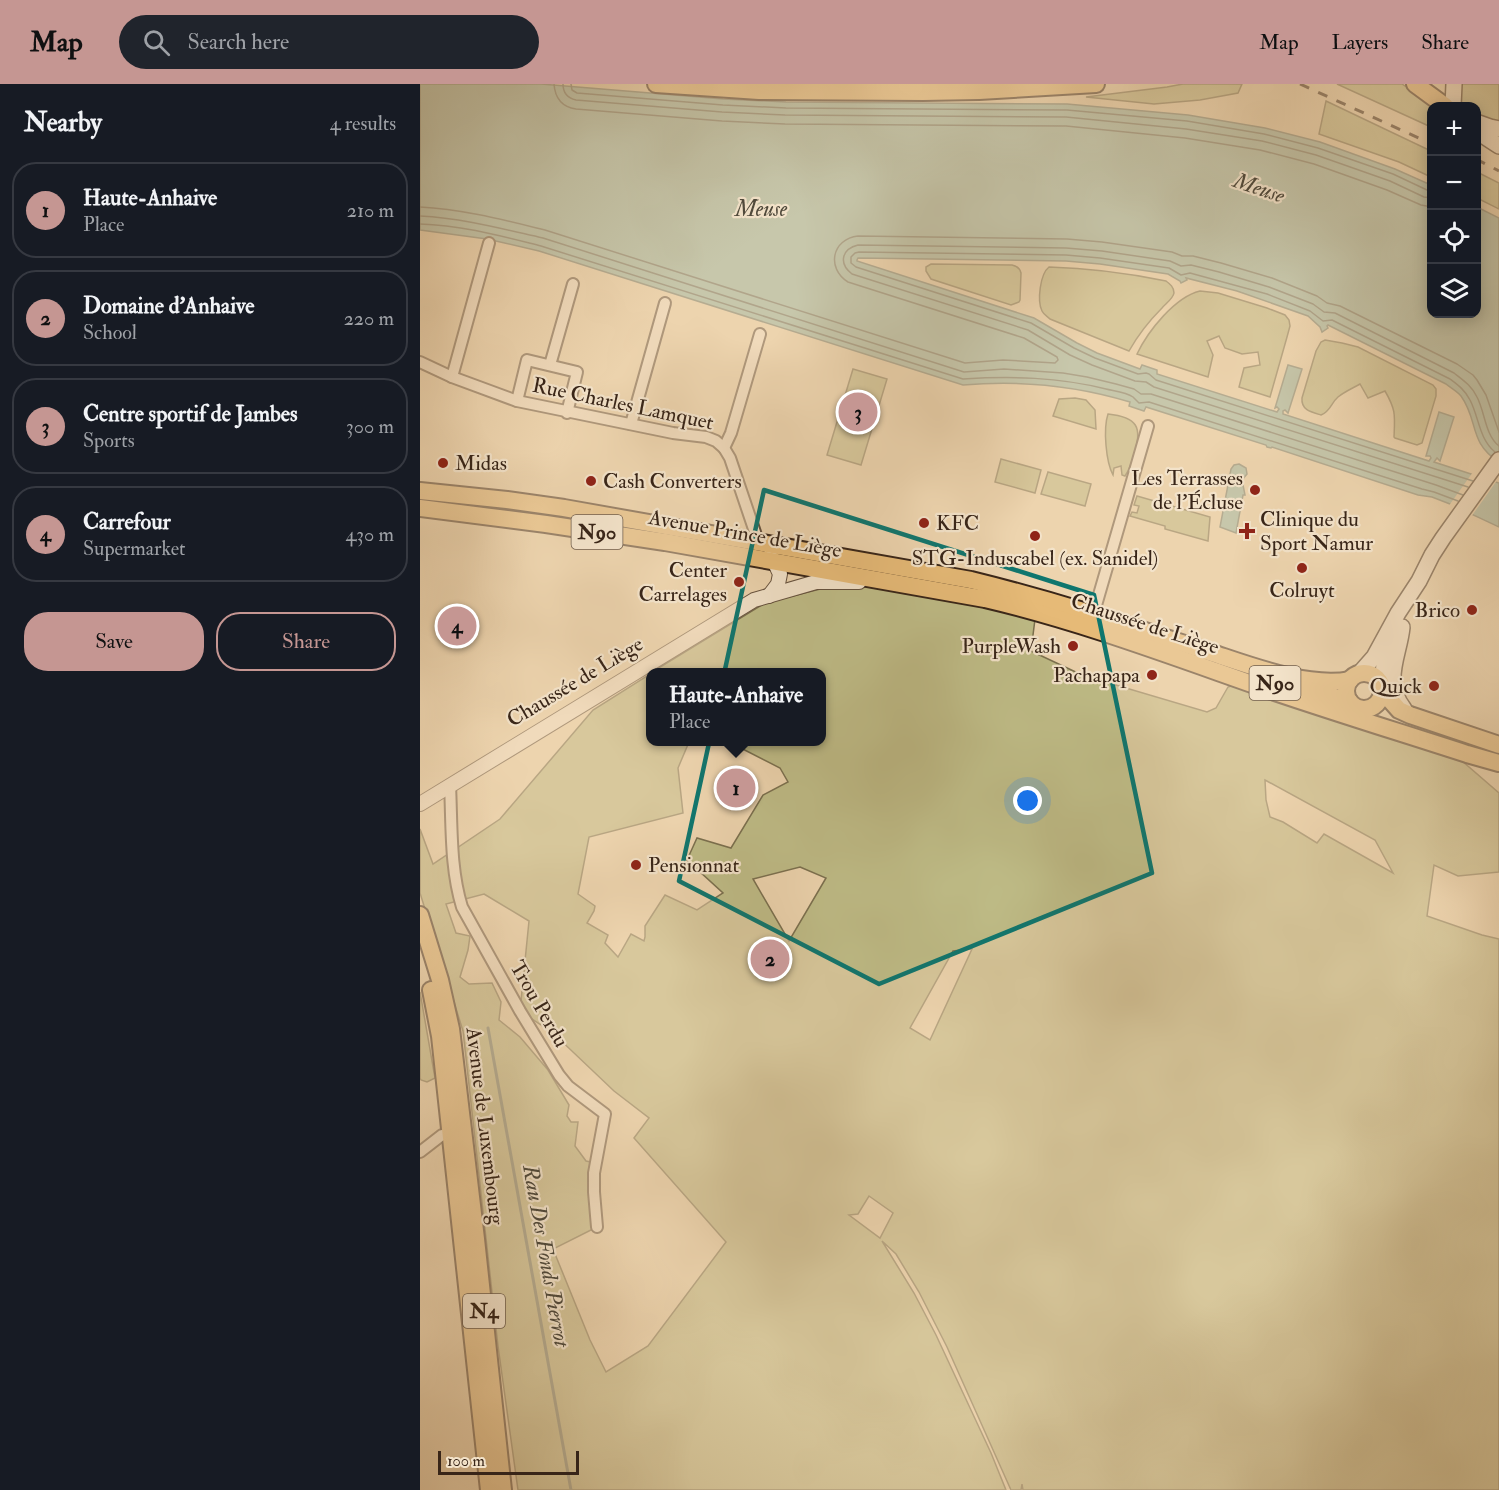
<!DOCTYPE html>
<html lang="en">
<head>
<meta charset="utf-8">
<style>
  body { margin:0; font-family:"IM FELL Double Pica",serif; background:#20242c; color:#f1f3f6 }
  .controls { position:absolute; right:18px; top:18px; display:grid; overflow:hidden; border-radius:12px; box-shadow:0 3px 15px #0003 }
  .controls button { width:54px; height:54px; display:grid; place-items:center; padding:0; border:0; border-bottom:2px solid #363941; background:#171b24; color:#f1f3f6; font:30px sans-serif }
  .scale { position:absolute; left:18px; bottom:15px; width:141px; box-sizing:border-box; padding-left:6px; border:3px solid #382518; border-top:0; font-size:16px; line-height:21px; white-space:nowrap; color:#382518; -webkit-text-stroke:4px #f3e3ca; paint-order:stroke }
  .you { position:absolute; left:608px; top:717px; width:21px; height:21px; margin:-15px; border:4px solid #fff; border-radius:50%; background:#1a73e8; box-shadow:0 0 0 9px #1a73e833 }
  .badge { display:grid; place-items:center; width:39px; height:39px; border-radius:50%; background:#c59692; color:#111; font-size:20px; font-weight:700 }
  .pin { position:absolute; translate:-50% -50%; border:3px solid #fff; box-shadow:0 2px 6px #0006 }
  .popup { position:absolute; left:226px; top:584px; width:180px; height:78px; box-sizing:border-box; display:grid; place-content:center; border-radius:12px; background:#171b24; filter:drop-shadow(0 2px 4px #0005); font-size:20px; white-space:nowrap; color:#9ea1a6 }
  .popup b { font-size:22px; color:#f1f3f6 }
  .popup::after { content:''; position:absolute; left:50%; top:100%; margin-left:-12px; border:12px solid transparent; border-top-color:#171b24 }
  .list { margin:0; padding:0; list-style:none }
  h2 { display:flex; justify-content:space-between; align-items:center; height:78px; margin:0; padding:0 24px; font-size:26px }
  h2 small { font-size:20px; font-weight:400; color:#9ea1a6 }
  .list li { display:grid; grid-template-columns:39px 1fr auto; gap:18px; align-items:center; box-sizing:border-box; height:96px; margin:0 12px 12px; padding:0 12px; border:2px solid #363941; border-radius:24px }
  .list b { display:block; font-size:22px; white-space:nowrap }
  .list p { margin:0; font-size:20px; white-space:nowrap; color:#9ea1a6 }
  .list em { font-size:20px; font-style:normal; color:#9ea1a6 }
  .actions { display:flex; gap:12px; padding:18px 24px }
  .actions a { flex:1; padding:14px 0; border:2px solid #c59692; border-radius:24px; text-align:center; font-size:21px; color:#c59692 }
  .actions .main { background:#c59692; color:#111 }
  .icon { flex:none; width:33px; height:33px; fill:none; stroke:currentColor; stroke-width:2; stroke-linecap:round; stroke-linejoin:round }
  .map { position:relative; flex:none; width:1079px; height:1406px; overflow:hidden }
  header { display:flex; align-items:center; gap:36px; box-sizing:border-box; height:84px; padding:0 30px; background:#c59692; color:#111 }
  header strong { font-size:28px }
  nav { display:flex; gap:33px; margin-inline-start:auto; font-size:21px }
  .search { width:420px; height:54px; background:#20242c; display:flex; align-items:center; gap:15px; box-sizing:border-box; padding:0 21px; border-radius:33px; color:#9ea1a6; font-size:22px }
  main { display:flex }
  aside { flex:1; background:#171b24 }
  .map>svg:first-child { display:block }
  .green { fill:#bebb86; stroke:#7b704f; stroke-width:1.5; fill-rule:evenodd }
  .water { fill:#9ab8a7; stroke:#737d6e; stroke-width:1.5 }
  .pier { fill:#edd4ae }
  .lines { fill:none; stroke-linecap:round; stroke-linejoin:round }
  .shore { stroke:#696e60; stroke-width:1.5 }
  .stream { stroke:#737d6e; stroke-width:3 }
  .minor-casing { stroke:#65513e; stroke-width:14 }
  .tertiary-casing { stroke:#65513e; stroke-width:16 }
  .secondary-casing { stroke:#382518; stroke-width:18 }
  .primary-casing { stroke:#382518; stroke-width:20 }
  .minor { stroke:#f3e3ca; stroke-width:10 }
  .tertiary { stroke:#f3e3ca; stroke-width:14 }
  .secondary { stroke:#f3e3ca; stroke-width:15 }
  .primary { stroke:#e6ba77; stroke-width:16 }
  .rail { stroke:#382518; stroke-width:3; stroke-dasharray:10 10; stroke-linecap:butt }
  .marked { fill:none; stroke:#0f766e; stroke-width:4.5; stroke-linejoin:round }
  .poi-dot { fill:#8f2418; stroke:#f3e3ca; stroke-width:2 }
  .labels { text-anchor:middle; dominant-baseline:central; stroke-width:4.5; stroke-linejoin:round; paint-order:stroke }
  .shield { fill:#f3e3ca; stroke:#705e4d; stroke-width:1.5 }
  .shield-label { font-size:20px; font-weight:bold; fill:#382518 }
  .street-label { font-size:21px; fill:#382518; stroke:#f3e3ca }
  .poi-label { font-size:21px; fill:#382518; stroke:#f3e3ca; text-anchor:end }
  .water-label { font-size:22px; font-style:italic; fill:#504a3c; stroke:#f3e3ca }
</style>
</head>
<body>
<header>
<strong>Map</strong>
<div class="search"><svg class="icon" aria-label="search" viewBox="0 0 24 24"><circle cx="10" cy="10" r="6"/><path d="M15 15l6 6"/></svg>Search here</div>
<nav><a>Map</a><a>Layers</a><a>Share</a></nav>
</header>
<main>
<aside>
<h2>Nearby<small>4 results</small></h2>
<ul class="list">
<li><span class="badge">1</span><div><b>Haute-Anhaive</b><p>Place</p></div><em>210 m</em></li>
<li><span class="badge">2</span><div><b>Domaine d'Anhaive</b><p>School</p></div><em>220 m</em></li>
<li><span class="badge">3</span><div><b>Centre sportif de Jambes</b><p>Sports</p></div><em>300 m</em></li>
<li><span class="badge">4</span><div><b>Carrefour</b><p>Supermarket</p></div><em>430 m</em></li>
</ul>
<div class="actions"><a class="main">Save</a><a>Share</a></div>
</aside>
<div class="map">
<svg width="1079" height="1406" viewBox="0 0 1079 1406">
  <rect width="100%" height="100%" fill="#edd4ae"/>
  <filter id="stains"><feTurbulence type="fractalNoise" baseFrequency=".00333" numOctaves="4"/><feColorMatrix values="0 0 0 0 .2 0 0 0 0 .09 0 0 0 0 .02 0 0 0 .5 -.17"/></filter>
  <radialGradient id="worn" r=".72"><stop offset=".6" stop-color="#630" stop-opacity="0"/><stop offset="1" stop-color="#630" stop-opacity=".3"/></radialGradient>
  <g class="green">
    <polygon points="763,0 822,0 818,9 780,16 734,20 666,13 747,3"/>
    <polygon points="917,0 982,0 1014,22 1012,22 1011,43"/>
    <polygon points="1040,0 1079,0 1079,42 1057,34 1056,22 1041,22 1039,16"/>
    <polygon points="906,17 1011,67 1011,93 979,78 899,50"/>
    <polygon points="1057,88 1079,99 1079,125 1057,114"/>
    <path d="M511,180L592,181C597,182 600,184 601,189L600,216L599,218L591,221L511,195L506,187V183Z"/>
    <path d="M629,183C668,184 707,189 746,197C750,200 754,203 754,209C753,215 745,220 742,224C729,237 718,251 709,267L630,235C627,232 624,231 622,227C617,217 620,190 629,183Z"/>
    <path d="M780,207L798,209L847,224L865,231L869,236L870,242L867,253L850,313L819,303L824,284L840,281L838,268L822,270L805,264L799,252L787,257L793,271L788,293L717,270C728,247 755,213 780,207Z"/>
    <path d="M905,256L922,259L938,263L1013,301L1016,305V312L1002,359L997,361L975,354L974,353C975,331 976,326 965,307L948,314L940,300C933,304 924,308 918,313C911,319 910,328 901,331C891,328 881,326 882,314L896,267L901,258Z"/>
    <polygon points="433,285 467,295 441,381 407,371"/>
    <polygon points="655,314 666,316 675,326 676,345 633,332 639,315"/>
    <path d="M688,330C717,333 723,343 714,370C712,378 710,385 705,392L702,391L701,382L694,384L693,391C686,378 683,345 688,330Z"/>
    <polygon points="581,375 621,386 615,409 575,398"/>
    <polygon points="628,388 671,400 665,422 621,410"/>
    <polygon points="717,412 790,433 788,457 745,445 745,442 710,432 712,428 717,429 719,422 714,421"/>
    <path d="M466,502L615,535L611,567L662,591L787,628L796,624L808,603L820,599L1034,670L1079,709V788L1038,792L1014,781L1007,832L1062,851L1079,855V1406H603L602,1400L601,1406H591L527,1263L499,1208L476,1170L462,1157L494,1209L516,1251L571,1369L586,1406H98L78,1262L43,947L0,809V745L13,780L80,735L173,626L230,590V658H269L258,684L263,729L169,753L158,810L175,822L174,827L167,839L188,851L185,859L198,873L211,850L224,857L225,853V842L245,811L277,826L303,809L267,776L277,754L311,764L343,711L368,698L360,684L309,658H401V588H232L345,519L408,503ZM845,696L955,756L973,789L904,750L897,759L863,738L850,733L846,716ZM380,783L406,794L369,857L333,795ZM64,810L109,837L100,927L133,949L194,1007L229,1034L214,1054L306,1158L228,1262L186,1288L170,1256L133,1165L177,1143L176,1079L166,1077L155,1062L158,1038H151L147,1032L149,1021L128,986L100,953L79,936L81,918L72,899L49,900L40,893L48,866L50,852L36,849L26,820ZM552,865L510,956L490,944L533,867ZM449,1112L473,1129L460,1154L429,1131L438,1130Z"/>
    <polygon points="0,908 15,994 7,998 1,996 0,994"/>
  </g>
  <g class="water">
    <path d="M0,0H121L303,15L366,18L647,20L768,31L845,44L900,58L975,85L1011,101L1012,230H1056L1057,123L1079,134V378C1048,358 1059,337 1041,312C1037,307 1031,304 1026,300L908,241L907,242L908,244L902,248L900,243L888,232L817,207L766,194L767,196L761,199L760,197L748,190L680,180L646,177L438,174L437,176V177L614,234L657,259L677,269L720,285L722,281L737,286V290L857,328L859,325L857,323L855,324L868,281L882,285L868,329L865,326L863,327V330L1009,377L1011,374L1010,372H1006L1019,328L1034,333L1020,377L1017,374L1014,378L1079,399V443L1030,420L1012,413L998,411L852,363L851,364L847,363L846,361L726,323L724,327L709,322L710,318C654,301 601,296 543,301L119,167L67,155L0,146Z"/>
    <polygon points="819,380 826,384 827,390 822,396 825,411 823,411 816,449 800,443 811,385 814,381"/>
  </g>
  <polygon class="pier" points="1053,388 1078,395 1051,433 1028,423"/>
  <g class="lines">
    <g class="shore">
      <path d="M134,0C135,14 142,23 156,25L302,37L365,40L646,42L765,54L840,66L894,80L967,106L1001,121L1012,123"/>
      <path d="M143,0C143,9 147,14 156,16L302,28L365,31L646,33L766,45L842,57L896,71L970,97L1004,113L1012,114"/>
      <polyline points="151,0 152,6 157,9 303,21 366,24 647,26 767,37 844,50 898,64 973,90 1007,106 1012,106"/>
      <path d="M0,123C42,125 84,136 125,146L545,279L583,276L635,279L638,276L637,273L604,254L428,198C406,184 412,155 438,152L647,155L682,158L752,168L762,172H773L801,179L852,194L897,212L907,219L920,222L1037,280L1053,291L1057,296L1066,311L1079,348"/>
      <path d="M0,132C42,134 83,145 123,154L544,288L584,285L643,289L667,293L696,300L714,305L721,310H731L1016,401L1043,411"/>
      <path d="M0,140C41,141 81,152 121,162L543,295C592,292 638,293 686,305C694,307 706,308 713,313C715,315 717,317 719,319L729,318L1002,405L1014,408L1038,417"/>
      <path d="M1053,397L736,296L729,290L726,289L718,290L675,274L654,264L611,239L436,183L431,179V173L435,169L439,168L646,171L680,174L749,184L761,191L770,189L847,210L890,227L903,237L912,236L1030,295C1038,301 1045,306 1050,316C1059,333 1059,355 1075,368"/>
      <path d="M1048,403L734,303L726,298L715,297L672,281L650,271L608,246L432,190C418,179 422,165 438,161L646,164L682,167L750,177L761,182L771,181L799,188L849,203L893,220L904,228L915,229L1034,289C1043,296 1052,302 1057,313C1065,328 1065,351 1079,362"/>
    </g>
    <polyline class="stream" points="68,944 151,1406"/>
    <defs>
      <g id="minor">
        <polyline points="0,278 32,293 97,317 253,349 286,353 296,357 304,364 310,374 338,457"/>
        <polyline points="130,281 153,200"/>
        <polyline points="32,293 69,159"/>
        <polyline points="97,317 107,276 157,288 147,329"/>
        <polyline points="211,340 245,219"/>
        <polyline points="304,364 311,349 340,250"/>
        <polyline points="672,535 728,342"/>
        <path d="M30,701C32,742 30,784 42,823L100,927L139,991L148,1002L185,1030L174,1089V1108L177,1143"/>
        <polyline points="0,1068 22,1051 35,1048"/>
      </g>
      <g id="tertiary">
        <polyline points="349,512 358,500 360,490 354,477 350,472"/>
        <polyline points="0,720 334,516 396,498 439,498"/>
      </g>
      <g id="secondary">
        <polyline points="1033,22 1034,0"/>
        <polyline points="1056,38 1070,43 1079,45"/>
        <polyline points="1056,47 1079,62"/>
        <path d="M982,543C979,573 962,596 984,625"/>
        <polyline points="939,590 954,573 978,529 999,497 1012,471 1023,454 1079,376"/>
        <polyline points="962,603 964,580 975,555"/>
      </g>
      <g id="primary">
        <polyline points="236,0 339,7 503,8 559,7 676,0"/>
        <polyline points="995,0 1025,22"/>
        <path d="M0,407L87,416L144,424L551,496C612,511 672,529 731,549C751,556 772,562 792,569C831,582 889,604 930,596"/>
        <path d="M0,424L126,440L245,458L565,515C663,538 757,574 852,607C917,629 982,649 1047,670L1079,679"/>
        <circle cx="944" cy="607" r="18"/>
        <polyline points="882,605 903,609 930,618"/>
        <polyline points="963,608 979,626 990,631 1079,661"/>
        <polyline points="0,831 20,896 31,945 56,1155 83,1406"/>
        <polyline points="11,906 20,952 69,1406"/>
      </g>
    </defs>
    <use href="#minor" class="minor-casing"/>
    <use href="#tertiary" class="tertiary-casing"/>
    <use href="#secondary" class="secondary-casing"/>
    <use href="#primary" class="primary-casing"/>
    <use href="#minor" class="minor"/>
    <use href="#tertiary" class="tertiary"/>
    <use href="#secondary" class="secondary"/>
    <use href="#primary" class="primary"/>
    <g class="rail">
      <polyline points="880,0 1012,60"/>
      <polyline points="1056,75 1079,87"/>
    </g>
  </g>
  <path d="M0 0H1079V1406H0ZM344,406L674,511L732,789L459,900L259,797Z" fill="#edd4ae" fill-opacity=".55" fill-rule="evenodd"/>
  <path class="marked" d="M344,406L674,511L732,789L459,900L259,797Z"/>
  <g class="poi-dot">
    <circle cx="23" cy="379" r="6"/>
    <circle cx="171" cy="397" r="6"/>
    <circle cx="835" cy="406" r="6"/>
    <circle cx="504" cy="439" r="6"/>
    <path d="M824 438h6v6h6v6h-6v6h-6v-6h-6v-6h6z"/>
    <circle cx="615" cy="452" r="6"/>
    <circle cx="882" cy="484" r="6"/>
    <circle cx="319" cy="498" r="6"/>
    <circle cx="1052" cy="526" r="6"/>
    <circle cx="653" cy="562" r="6"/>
    <circle cx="732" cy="591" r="6"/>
    <circle cx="1014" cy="602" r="6"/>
    <circle cx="216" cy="781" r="6"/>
  </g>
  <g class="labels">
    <g class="shield">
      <rect x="151.5" y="431" width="51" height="34" rx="4.5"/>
      <rect x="829.5" y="582" width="51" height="34" rx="4.5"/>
      <rect x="43" y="1210" width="42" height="34" rx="4.5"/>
    </g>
    <g class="shield-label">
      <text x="177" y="448">N90</text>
      <text x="855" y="599">N90</text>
      <text x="64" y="1227">N4</text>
    </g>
    <g class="street-label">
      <text transform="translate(203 320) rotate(12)">Rue Charles Lamquet</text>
      <text transform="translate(325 450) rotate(10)">Avenue Prince de Liège</text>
      <text transform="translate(725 540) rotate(18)">Chaussée de Liège</text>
      <text transform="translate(155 598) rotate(-31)">Chaussée de Liège</text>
      <text transform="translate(119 920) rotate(60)">Trou Perdu</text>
      <text transform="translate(65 1042) rotate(83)">Avenue de Luxembourg</text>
    </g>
    <g class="poi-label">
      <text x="35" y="379" text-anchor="start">Midas</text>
      <text x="823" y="394">Les Terrasses<tspan x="823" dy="24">de l'Écluse</tspan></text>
      <text x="183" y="397" text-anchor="start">Cash Converters</text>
      <text x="840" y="435" text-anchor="start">Clinique du<tspan x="840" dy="24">Sport Namur</tspan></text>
      <text x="516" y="439" text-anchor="start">KFC</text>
      <text x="615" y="474" text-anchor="middle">STG-Induscabel (ex. Sanidel)</text>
      <text x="307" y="486">Center<tspan x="307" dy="24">Carrelages</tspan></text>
      <text x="882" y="506" text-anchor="middle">Colruyt</text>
      <text x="1040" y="526">Brico</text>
      <text x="641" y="562">PurpleWash</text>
      <text x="720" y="591">Pachapapa</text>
      <text x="1002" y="602">Quick</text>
      <text x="228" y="781" text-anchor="start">Pensionnat</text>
    </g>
    <g class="water-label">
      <text transform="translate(839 104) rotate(19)">Meuse</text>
      <text x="341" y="125">Meuse</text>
      <text transform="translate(126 1172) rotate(80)">Rau Des Fonds Pierrot</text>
    </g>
  </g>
  <rect width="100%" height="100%" filter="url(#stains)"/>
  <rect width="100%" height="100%" fill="url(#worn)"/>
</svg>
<div class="controls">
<button>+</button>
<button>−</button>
<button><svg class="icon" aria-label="locate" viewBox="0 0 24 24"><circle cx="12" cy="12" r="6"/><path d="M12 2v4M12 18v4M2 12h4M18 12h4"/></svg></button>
<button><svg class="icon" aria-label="layers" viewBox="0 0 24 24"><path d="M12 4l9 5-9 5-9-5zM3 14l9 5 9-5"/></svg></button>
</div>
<div class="scale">100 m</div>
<div class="you"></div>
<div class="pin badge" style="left:316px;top:704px">1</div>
<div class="popup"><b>Haute-Anhaive</b>Place</div>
<div class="pin badge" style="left:350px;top:875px">2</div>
<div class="pin badge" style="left:438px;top:328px">3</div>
<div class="pin badge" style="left:37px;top:542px">4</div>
</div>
</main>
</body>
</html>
